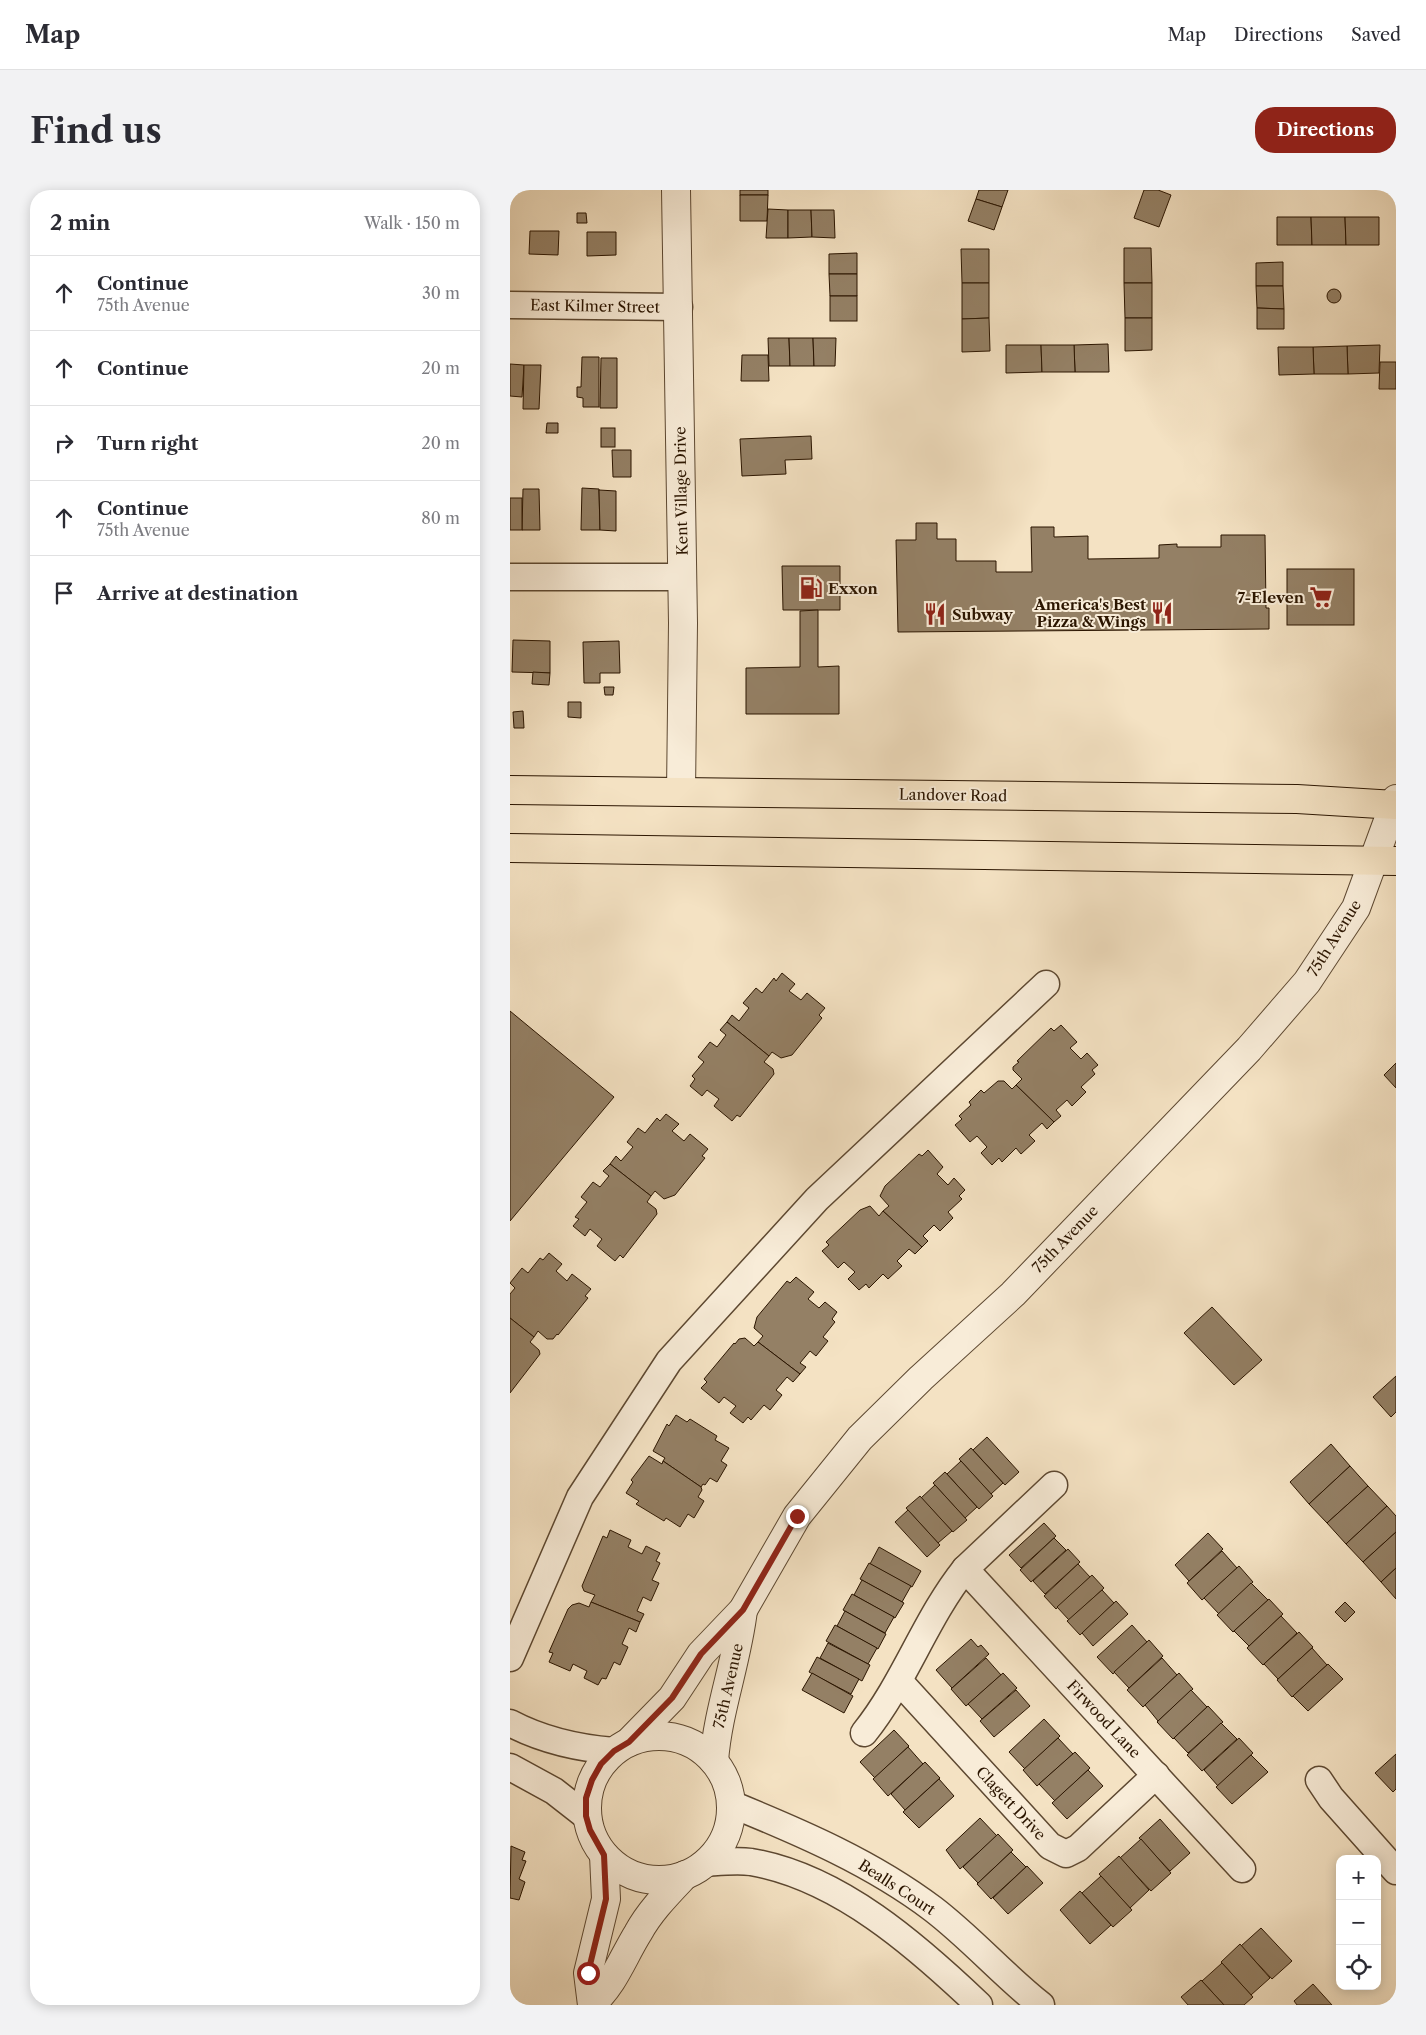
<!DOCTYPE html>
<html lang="en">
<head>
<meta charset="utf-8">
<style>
  body { margin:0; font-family:"Libre Caslon Text",serif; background:#f2f2f3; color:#2b2b33 }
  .controls { position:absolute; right:15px; bottom:15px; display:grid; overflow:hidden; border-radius:10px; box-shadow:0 2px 12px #0003 }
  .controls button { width:45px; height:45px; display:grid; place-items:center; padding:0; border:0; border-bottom:1px solid #e1e1e2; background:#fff; color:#2b2b33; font:25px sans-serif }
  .stop { position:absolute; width:15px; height:15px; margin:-11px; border:4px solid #8f2418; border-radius:50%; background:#fff }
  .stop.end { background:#8f2418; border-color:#fff; box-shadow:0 1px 5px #0008 }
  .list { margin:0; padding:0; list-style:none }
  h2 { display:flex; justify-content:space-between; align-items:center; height:65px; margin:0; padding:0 20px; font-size:21px }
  h2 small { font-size:16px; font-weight:400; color:#7c7c81 }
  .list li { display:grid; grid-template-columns:32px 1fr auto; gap:15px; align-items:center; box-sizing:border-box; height:75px; padding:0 20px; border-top:1px solid #e1e1e2 }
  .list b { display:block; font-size:19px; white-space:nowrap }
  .list p { margin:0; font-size:16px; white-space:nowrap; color:#7c7c81 }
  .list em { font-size:16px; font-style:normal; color:#7c7c81 }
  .icon { flex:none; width:28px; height:28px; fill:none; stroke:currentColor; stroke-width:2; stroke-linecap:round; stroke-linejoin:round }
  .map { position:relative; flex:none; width:886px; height:1815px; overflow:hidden; border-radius:20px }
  header { display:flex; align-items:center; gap:30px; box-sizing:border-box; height:70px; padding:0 25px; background:#fff; border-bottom:1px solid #e1e1e2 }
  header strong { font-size:24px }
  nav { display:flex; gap:28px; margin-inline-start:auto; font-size:18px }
  .intro { display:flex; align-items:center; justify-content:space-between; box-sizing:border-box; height:120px; padding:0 30px }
  h1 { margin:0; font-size:35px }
  .button { padding:12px 22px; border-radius:20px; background:#8f2418; color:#fff; font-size:18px; font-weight:700 }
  main { display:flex; gap:30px; padding:0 30px }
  aside { flex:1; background:#fff; border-radius:20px; box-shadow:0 2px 12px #0003 }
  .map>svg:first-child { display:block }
  .building { fill:#948065; stroke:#2b1500 }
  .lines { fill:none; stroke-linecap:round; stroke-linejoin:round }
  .minor-casing { stroke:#5d4831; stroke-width:29 }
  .tertiary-casing { stroke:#5d4831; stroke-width:30 }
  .primary-casing { stroke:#2b1500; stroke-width:30 }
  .minor { stroke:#f8ecd8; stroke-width:26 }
  .tertiary { stroke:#f8ecd8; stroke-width:28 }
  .primary { stroke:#f4e2c3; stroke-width:28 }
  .route { stroke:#8f2418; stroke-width:6 }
  .labels { text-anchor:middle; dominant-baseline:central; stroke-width:4; stroke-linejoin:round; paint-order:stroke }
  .street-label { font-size:15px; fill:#2b1500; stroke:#f8ecd8 }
  .poi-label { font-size:15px; font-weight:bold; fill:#2b1500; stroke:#f8ecd8; text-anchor:start }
</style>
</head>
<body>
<header>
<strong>Map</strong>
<nav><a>Map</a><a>Directions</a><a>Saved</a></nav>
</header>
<div class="intro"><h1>Find us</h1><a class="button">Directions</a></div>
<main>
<aside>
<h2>2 min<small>Walk · 150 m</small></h2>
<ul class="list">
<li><svg class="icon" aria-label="ahead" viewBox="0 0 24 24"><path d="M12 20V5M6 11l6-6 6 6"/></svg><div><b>Continue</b><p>75th Avenue</p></div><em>30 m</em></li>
<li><svg class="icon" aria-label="ahead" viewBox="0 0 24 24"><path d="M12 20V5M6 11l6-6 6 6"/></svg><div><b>Continue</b></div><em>20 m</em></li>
<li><svg class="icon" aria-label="right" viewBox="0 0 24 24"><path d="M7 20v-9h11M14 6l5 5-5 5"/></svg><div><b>Turn right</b></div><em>20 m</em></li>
<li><svg class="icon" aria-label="ahead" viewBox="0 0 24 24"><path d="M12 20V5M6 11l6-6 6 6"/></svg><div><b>Continue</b><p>75th Avenue</p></div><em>80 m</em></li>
<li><svg class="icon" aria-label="arrive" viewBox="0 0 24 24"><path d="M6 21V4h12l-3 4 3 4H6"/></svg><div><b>Arrive at destination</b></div></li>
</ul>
</aside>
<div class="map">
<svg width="886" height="1815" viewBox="0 0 886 1815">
  <rect width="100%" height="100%" fill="#f4e2c3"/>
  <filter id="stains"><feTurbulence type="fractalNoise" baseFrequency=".004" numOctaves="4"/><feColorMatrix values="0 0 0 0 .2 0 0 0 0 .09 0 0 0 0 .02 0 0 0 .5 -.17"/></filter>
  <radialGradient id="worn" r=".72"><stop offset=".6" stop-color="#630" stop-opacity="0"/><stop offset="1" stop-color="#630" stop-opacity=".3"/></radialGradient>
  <g class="building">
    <rect x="230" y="0" width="28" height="5"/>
    <polygon points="469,0 498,0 492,17 466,9"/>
    <polygon points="634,0 648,0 661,5 649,37 624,28"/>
    <polygon points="230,5 258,5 257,31 230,31"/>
    <polygon points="466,9 492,17 484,40 458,31"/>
    <polygon points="258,19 278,20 278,48 256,48"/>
    <polygon points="278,20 301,20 302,47 278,48"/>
    <polygon points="301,20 324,20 325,48 302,47"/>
    <polygon points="67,23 76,23 77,33 67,33"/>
    <polygon points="767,27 801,27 802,55 767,55"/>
    <polygon points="801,27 835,27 836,55 802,55"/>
    <polygon points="835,27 869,27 869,55 836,55"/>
    <polygon points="20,41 49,41 48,65 19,64"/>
    <polygon points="77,42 106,42 106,65 77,66"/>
    <polygon points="614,58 641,58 642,93 614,93"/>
    <polygon points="451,59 479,59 479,93 452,93"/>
    <polygon points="347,63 347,84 319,84 319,64"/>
    <polygon points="773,72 773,96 746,96 746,73"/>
    <polygon points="319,84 347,84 347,106 320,106"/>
    <polygon points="452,93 479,93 479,128 452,129"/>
    <polygon points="614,93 642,93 642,128 615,128"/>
    <polygon points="746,96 773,96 774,119 747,118"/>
    <circle cx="824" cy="106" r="7"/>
    <rect x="320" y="106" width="27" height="25"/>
    <polygon points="747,118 774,119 774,139 747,139"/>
    <polygon points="479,128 480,161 452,162 452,129"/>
    <polygon points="615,128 642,128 642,160 615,161"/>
    <polygon points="258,148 279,148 280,176 259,176"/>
    <polygon points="279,148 303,148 304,176 280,176"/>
    <polygon points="303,148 326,148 325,176 304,176"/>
    <polygon points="598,154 599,182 565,182 564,155"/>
    <polygon points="496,155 531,155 532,182 496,183"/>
    <polygon points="531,155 564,155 565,182 532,182"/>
    <polygon points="870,155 869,183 838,184 837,156"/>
    <polygon points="837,156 838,184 804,184 803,157"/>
    <polygon points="768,157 803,157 804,184 769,185"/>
    <polygon points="232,165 258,165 259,191 231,191"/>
    <polygon points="72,167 89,167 89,217 73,217 73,208 67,207 67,197 71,197"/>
    <polygon points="91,168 107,168 107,218 90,218"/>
    <polygon points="870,172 886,172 886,199 869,199"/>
    <polygon points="0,174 14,175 12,207 0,206"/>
    <polygon points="14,175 31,175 29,219 13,219"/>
    <polygon points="37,233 48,233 48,243 36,243"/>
    <rect x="91" y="238" width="14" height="19"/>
    <polygon points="301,246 302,269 275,270 276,284 232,286 230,249"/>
    <polygon points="102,260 121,260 121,287 103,287"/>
    <polygon points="72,298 89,299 90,340 71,340"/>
    <polygon points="13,299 29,299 30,340 12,340"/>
    <polygon points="89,300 106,301 106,341 90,340"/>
    <rect x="0" y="308" width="12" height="32"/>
    <polygon points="406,333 427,333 427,349 446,349 446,371 486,371 486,382 522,382 521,337 544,337 544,347 578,346 578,369 649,368 649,355 667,354 667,357 711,357 711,345 755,345 756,418 759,418 759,439 388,442 386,350 406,350"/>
    <polygon points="272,376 330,376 330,420 273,420"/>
    <rect x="777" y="379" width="67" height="56"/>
    <polygon points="308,420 308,477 329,476 329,524 236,524 236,478 290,477 290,421"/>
    <polygon points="3,450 40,451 40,483 2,482"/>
    <polygon points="109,451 110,483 90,483 90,493 74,493 73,452"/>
    <polygon points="23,482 40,483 39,495 22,494"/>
    <polygon points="94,497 104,497 103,505 95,505"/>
    <polygon points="58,512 71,512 71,528 58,527"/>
    <polygon points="13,521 14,538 4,538 3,522"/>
    <polygon points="272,783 285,794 279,801 291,810 297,803 315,818 309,825 312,828 282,865 271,868 262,862 259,866 217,832 222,825 229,831 239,818 233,813 246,798 252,803 264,788 266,791"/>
    <polygon points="0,821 104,907 0,1031"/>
    <polygon points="217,832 259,866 254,872 263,879 264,884 230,927 227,925 222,931 204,916 209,909 197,900 192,906 180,896 185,889 182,886 194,872 188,867 200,852 207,857 216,845 210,840"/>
    <polygon points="551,835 567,852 560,858 571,869 577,863 588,875 582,880 585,884 571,897 576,902 562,916 557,910 546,920 551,926 544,932 506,895 512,889 503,880 503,877 509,872 507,871 541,838 544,841"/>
    <polygon points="886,873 886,898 874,885"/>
    <polygon points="488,891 494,891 502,899 506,895 544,932 537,939 532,933 519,945 525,951 511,964 506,958 492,972 489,968 482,975 471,963 477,957 467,946 460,952 445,935 452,929 449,926 461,915 459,912 471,900 474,903"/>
    <polygon points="156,924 169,934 162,941 174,951 180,944 198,959 192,966 195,968 165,1005 154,1009 145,1001 141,1006 100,974 106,966 111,971 123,957 117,952 128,938 135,943 147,928 150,931"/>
    <polygon points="418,960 433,977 427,984 438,995 444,988 455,1000 449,1006 452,1009 438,1022 443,1028 430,1041 424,1035 413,1046 418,1051 412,1057 373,1021 379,1016 370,1006 375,996 409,964 412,966"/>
    <polygon points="100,974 141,1006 137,1012 146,1019 147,1024 113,1068 110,1065 105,1071 87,1056 92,1049 80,1039 75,1046 63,1036 69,1029 65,1027 77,1012 71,1007 83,992 90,997 99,986 93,981"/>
    <polygon points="360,1016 369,1026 373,1021 412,1057 405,1064 399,1059 387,1071 392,1076 378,1089 373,1084 359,1098 356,1094 349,1100 338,1089 345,1082 334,1072 328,1078 312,1061 319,1055 316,1052 350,1020"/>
    <polygon points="39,1063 52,1074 46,1081 57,1091 62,1084 81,1099 75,1106 78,1108 48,1145 47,1144 43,1149 37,1149 28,1141 24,1147 0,1128 0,1104 5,1098 0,1093 12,1078 18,1083 30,1068 33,1070"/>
    <polygon points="286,1087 304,1102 298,1109 309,1118 315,1112 327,1122 322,1129 325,1132 313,1147 318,1151 306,1166 300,1161 290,1173 296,1177 290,1184 248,1152 253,1146 244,1138 247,1127 277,1091 280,1093"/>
    <polygon points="702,1117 752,1170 724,1195 674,1143"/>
    <polygon points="0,1128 24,1147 20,1152 29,1160 30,1164 0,1203"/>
    <polygon points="235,1148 244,1156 248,1152 290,1184 283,1192 277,1187 266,1200 272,1205 260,1220 254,1215 241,1230 238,1227 233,1233 220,1223 226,1216 214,1207 209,1213 191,1198 197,1192 194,1189 224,1153 225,1154 229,1149"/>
    <polygon points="886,1186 886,1222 881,1227 863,1207"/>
    <polygon points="166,1225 177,1232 180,1229 207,1246 205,1250 219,1258 211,1271 217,1275 207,1292 200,1288 195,1295 193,1294 191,1297 153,1271 155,1268 143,1261 157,1234 159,1236"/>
    <polygon points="477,1247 509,1282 495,1295 463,1260"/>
    <polygon points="821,1254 840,1276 799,1314 780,1292"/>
    <polygon points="461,1258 493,1293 481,1304 449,1269"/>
    <polygon points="139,1266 152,1274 153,1271 191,1297 192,1300 188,1307 194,1311 184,1328 178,1324 170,1337 156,1328 154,1331 126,1314 129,1311 116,1303 123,1292 121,1290"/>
    <polygon points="451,1271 483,1306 469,1319 437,1284"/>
    <polygon points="840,1276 858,1296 817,1333 799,1314"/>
    <polygon points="435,1282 467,1317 455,1328 423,1293"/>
    <polygon points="425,1295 457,1330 443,1342 411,1308"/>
    <polygon points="858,1296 877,1316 836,1354 817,1333"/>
    <polygon points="410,1306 442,1341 428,1353 396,1318"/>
    <polygon points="877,1316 886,1326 886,1342 853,1372 836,1354"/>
    <polygon points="398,1320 430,1355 417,1367 385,1332"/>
    <polygon points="534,1333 546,1346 511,1378 499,1365"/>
    <polygon points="100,1340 121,1350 118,1357 132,1364 136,1356 150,1363 146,1371 150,1373 142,1390 149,1393 141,1411 133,1407 127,1421 134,1424 130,1432 81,1412 85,1405 74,1401 72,1396 93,1346 97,1348"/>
    <polygon points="886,1342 886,1378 871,1392 853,1372"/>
    <polygon points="698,1343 713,1359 679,1391 665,1375"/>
    <polygon points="544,1348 556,1360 521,1392 510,1380"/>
    <polygon points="369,1357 411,1381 402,1397 360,1374"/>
    <polygon points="558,1359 570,1372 535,1404 523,1391"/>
    <polygon points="712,1361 727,1378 692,1410 677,1393"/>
    <polygon points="359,1373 401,1396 392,1412 350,1389"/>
    <polygon points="568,1374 580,1387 546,1419 534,1406"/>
    <polygon points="729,1376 743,1392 709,1424 694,1408"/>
    <polygon points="886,1378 886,1409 871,1392"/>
    <polygon points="582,1385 594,1398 559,1430 547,1417"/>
    <polygon points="352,1390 394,1413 385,1428 344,1405"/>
    <polygon points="741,1393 758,1410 723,1442 707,1425"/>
    <polygon points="592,1400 604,1413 570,1445 557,1431"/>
    <polygon points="342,1404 384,1427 375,1443 333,1420"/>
    <polygon points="759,1409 773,1424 739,1456 724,1441"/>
    <polygon points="606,1411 618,1424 583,1456 572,1443"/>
    <polygon points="81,1412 130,1432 126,1442 119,1438 112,1454 118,1457 110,1475 104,1472 96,1489 92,1488 88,1495 74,1488 77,1481 63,1474 60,1481 39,1472 43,1463 39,1462 58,1419 62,1415 69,1413 79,1417"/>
    <polygon points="835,1412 845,1422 835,1432 825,1422"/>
    <polygon points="335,1421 376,1444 368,1459 327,1436"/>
    <polygon points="771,1426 787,1443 753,1475 737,1458"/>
    <polygon points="325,1435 367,1458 358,1474 316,1451"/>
    <polygon points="622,1435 637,1452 603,1484 587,1467"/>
    <polygon points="789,1442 803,1457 768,1489 754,1474"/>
    <polygon points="461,1449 468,1457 471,1455 479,1464 442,1498 426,1480"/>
    <polygon points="639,1450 653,1466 619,1498 604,1482"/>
    <polygon points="318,1453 360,1475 352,1491 310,1468"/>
    <polygon points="802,1458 817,1475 782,1507 767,1490"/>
    <polygon points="307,1467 349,1489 341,1504 299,1482"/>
    <polygon points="476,1468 491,1485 456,1516 441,1499"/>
    <polygon points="652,1468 667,1485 633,1517 617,1500"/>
    <polygon points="818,1474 833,1489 798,1521 783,1506"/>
    <polygon points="302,1483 343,1506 334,1523 292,1500"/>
    <polygon points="493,1483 507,1498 472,1529 458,1514"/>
    <polygon points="669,1483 683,1499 648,1531 635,1515"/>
    <polygon points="506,1500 520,1516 484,1547 470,1531"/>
    <polygon points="681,1500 697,1517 663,1549 647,1532"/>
    <polygon points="698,1516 713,1532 678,1563 664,1548"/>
    <polygon points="534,1529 550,1546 515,1579 499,1562"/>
    <polygon points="711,1533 727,1549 692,1581 677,1565"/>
    <polygon points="384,1540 399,1556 365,1588 350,1572"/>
    <polygon points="548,1548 563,1564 527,1596 513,1580"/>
    <polygon points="729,1548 743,1563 708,1596 694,1580"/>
    <polygon points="398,1557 413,1574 378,1606 363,1589"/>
    <polygon points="565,1562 580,1578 545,1611 529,1594"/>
    <polygon points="886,1564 886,1599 883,1602 865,1583"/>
    <polygon points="741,1565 758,1582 722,1614 706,1597"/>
    <polygon points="415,1572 430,1588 395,1620 381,1604"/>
    <polygon points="578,1580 593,1596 557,1629 542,1613"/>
    <polygon points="429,1589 444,1606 409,1638 393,1622"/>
    <polygon points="470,1628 487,1646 450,1679 436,1660"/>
    <polygon points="650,1629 680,1663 660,1681 629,1648"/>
    <polygon points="488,1644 503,1660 468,1693 453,1677"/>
    <polygon points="631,1649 661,1683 641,1701 610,1668"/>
    <polygon points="1,1656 15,1662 12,1670 16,1671 9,1689 15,1692 9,1710 0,1708"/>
    <polygon points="501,1662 516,1677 481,1709 467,1694"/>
    <polygon points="609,1666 639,1700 620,1718 589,1684"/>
    <polygon points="517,1676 533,1693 498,1724 483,1708"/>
    <polygon points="591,1686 622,1720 603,1737 572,1703"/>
    <polygon points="570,1701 601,1735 580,1754 550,1720"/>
    <polygon points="751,1738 782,1771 762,1789 731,1756"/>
    <polygon points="730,1754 760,1788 741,1805 711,1772"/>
    <polygon points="712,1773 743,1807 734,1815 714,1815 692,1791"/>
    <polygon points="691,1790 692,1791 714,1815 678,1815 671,1807"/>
    <polygon points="803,1794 822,1815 787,1815 784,1811"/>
  </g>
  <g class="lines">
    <defs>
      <g id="minor">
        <polyline points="0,115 169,117"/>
        <polyline points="0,387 172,387"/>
        <polyline points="455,1379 732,1679"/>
        <polyline points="0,1468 70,1307 159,1171 307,1009 536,794"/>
        <polyline points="389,1491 540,1656 556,1664 568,1658 646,1585"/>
        <path d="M0,1533C32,1550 67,1558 104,1561"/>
        <path d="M354,1543C395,1492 415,1429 455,1379L544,1295"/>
        <polyline points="0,1577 44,1601 76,1626"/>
        <polyline points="809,1590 821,1608 886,1681"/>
        <path d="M221,1614C292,1643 362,1673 423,1719C461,1748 493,1785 531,1815"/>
        <path d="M196,1673C210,1672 226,1670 241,1672C329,1687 407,1756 469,1815"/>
      </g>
      <g id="tertiary">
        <polyline points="166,0 173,433 171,602"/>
        <circle cx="149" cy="1618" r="72"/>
        <polyline points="119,1552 162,1508 191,1464 233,1420 287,1326 350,1248 411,1188 503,1104 739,859 797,792 846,718 886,609"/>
        <path d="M204,1571C208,1519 227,1472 233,1420"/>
        <path d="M82,1814C105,1792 112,1769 128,1743C140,1721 158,1703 175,1685"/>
        <polyline points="82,1815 78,1783 96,1709 94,1665"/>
      </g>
      <g id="primary">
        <polyline points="0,600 787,609 886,615"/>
        <polyline points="0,658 886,671"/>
      </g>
    </defs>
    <use href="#minor" class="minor-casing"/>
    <use href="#tertiary" class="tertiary-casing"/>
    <use href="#primary" class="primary-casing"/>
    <use href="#minor" class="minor"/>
    <use href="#tertiary" class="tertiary"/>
    <use href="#primary" class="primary"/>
  </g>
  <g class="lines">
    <polyline class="route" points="78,1783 96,1709 94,1665 80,1640 76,1626 76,1608 82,1590 91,1574 104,1561 119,1552 162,1508 191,1464 233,1420 287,1326"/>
  </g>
  <defs>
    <symbol id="fuel-bare" viewBox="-9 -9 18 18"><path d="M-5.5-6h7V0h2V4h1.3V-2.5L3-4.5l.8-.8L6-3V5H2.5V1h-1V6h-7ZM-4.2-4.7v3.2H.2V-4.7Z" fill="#8f2418" stroke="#f8ecd8" stroke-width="2.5" paint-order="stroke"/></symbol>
    <symbol id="supermarket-bare" viewBox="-9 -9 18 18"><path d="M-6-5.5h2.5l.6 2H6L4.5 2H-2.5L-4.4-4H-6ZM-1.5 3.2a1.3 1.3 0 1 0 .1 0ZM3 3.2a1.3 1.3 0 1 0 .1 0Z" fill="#8f2418" stroke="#f8ecd8" stroke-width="2.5" paint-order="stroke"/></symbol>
    <symbol id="restaurant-bare" viewBox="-9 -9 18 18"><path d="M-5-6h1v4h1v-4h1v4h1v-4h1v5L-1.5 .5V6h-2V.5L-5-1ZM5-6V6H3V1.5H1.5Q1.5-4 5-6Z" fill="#8f2418" stroke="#f8ecd8" stroke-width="2.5" paint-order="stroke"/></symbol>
  </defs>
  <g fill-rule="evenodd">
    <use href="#fuel-bare" x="285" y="382" width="32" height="32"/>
    <use href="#supermarket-bare" x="795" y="391" width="32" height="32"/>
    <use href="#restaurant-bare" x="636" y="407" width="32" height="32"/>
    <use href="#restaurant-bare" x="409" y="408" width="32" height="32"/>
  </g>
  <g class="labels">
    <g class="street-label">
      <text transform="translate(85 116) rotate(1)">East Kilmer Street</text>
      <text transform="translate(171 301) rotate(-91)">Kent Village Drive</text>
      <text transform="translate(443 605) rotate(1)">Landover Road</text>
      <text transform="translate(824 748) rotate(-58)">75th Avenue</text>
      <text transform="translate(555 1049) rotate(-46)">75th Avenue</text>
      <text transform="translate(218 1496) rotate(-77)">75th Avenue</text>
      <text transform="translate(594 1529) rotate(47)">Firwood Lane</text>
      <text transform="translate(501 1613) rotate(47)">Clagett Drive</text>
      <text transform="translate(387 1697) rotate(33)">Bealls Court</text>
    </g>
    <g class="poi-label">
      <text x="318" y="398">Exxon</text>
      <text x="794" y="407" text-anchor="end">7-Eleven</text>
      <text x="636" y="414" text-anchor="end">America's Best<tspan x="636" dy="17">Pizza &amp; Wings</tspan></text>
      <text x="442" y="424">Subway</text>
    </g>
  </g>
  <rect width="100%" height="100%" filter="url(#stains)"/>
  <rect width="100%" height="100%" fill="url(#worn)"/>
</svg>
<div class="controls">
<button>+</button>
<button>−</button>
<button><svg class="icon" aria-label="locate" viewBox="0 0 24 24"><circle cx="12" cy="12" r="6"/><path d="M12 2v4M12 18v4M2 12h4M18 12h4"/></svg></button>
</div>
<div class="stop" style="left:78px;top:1783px"></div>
<div class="stop end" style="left:287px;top:1326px"></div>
</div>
</main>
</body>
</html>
